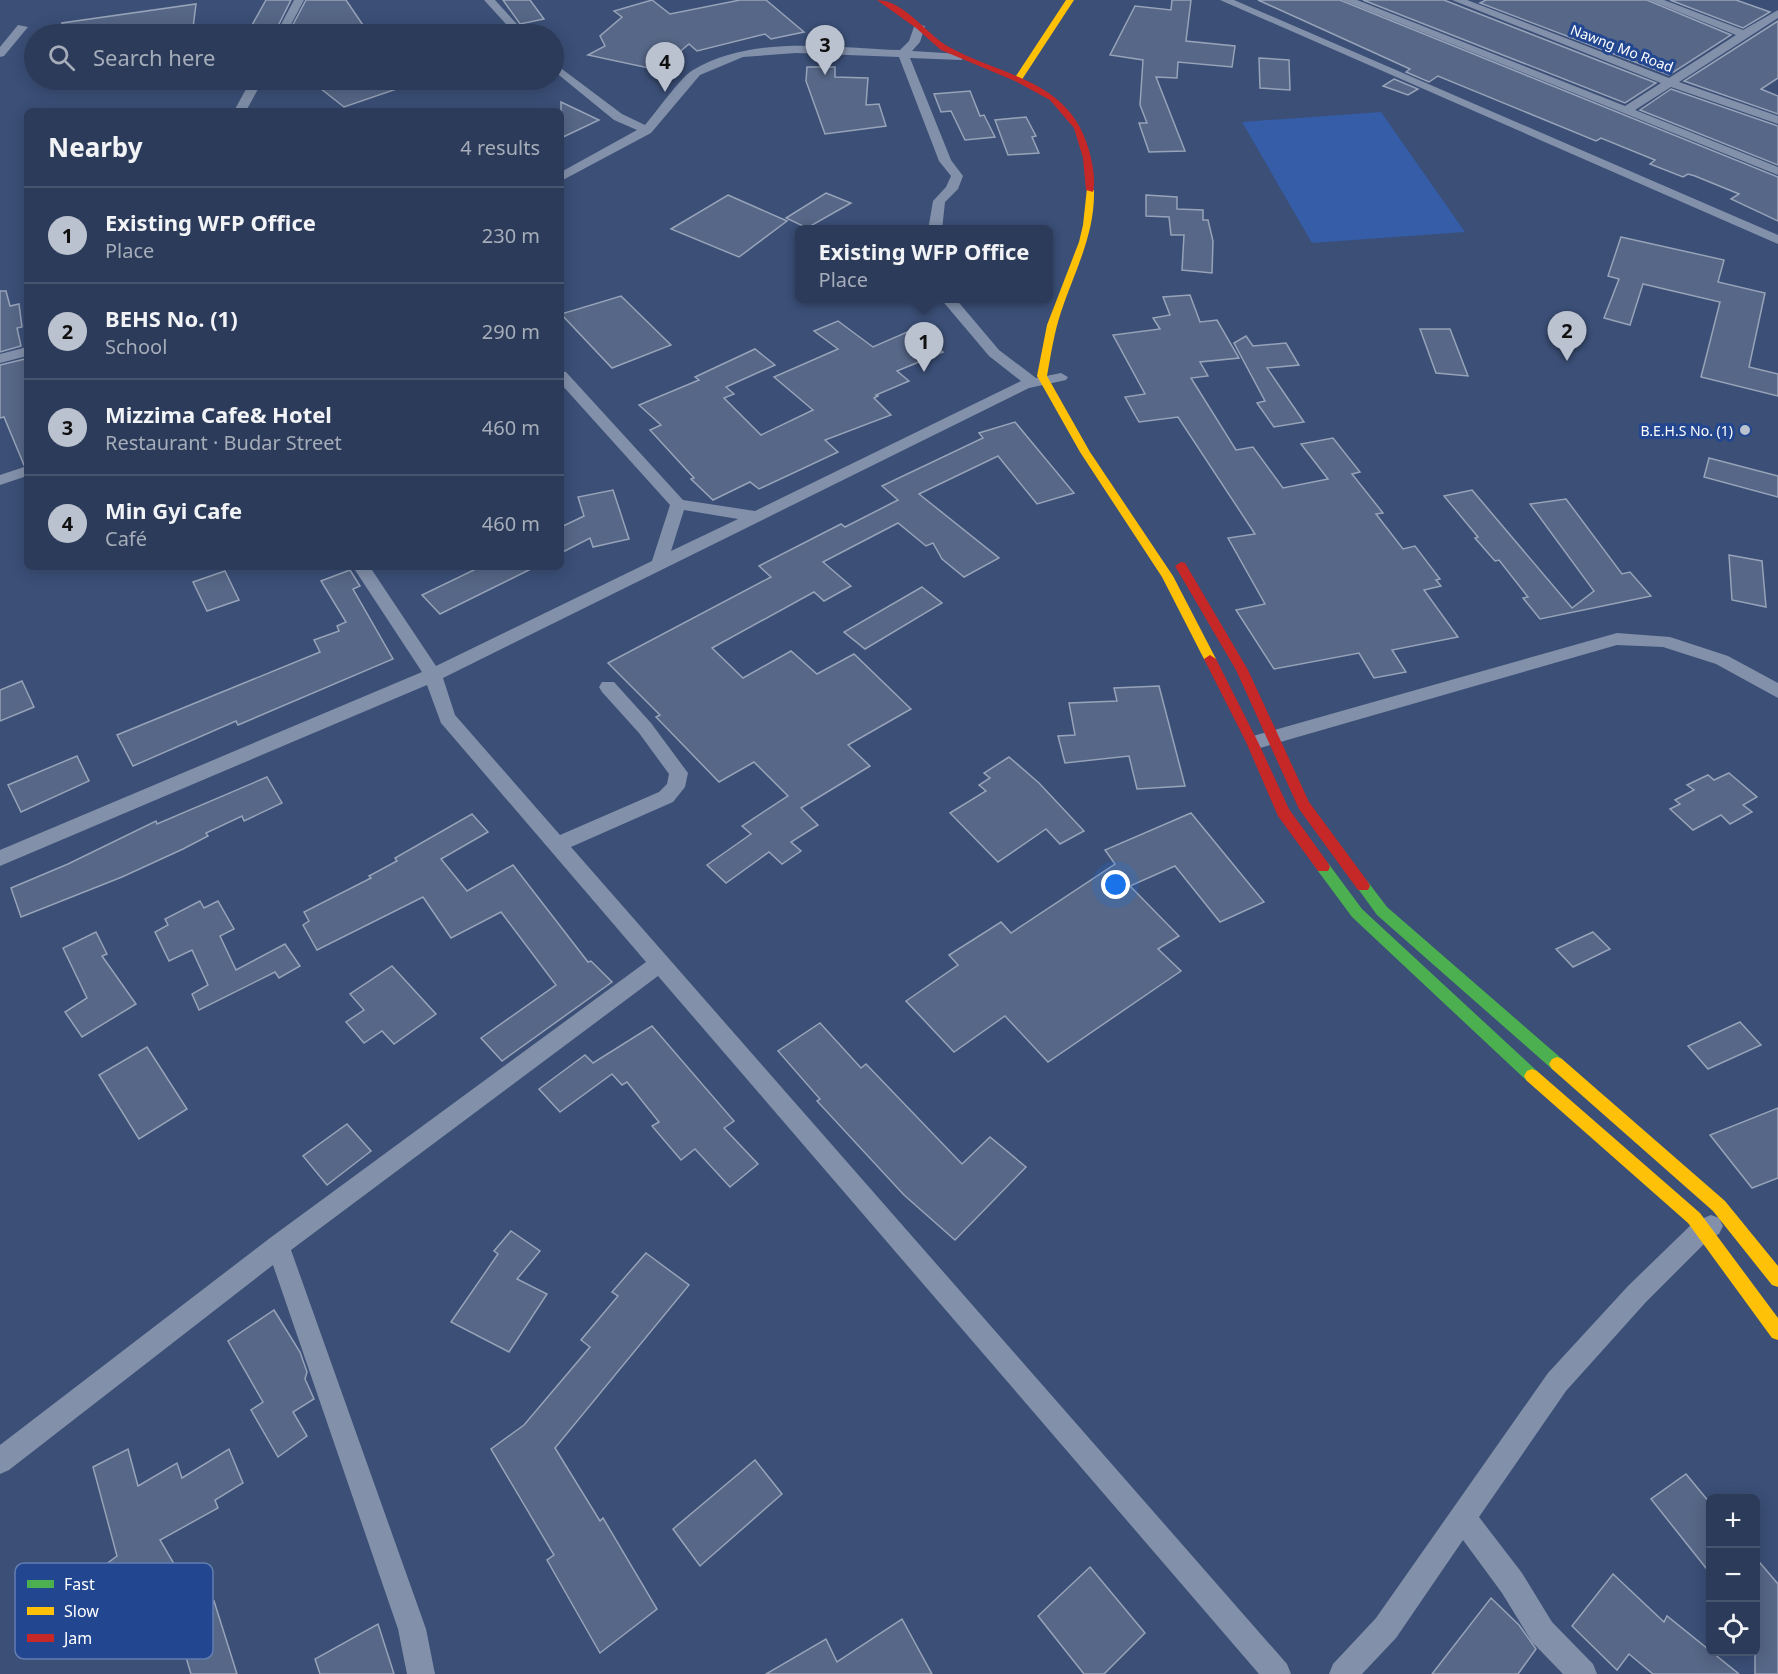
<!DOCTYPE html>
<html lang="en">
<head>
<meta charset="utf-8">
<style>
  body { margin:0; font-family:"Noto Sans",sans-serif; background:#384662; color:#f1f3f6 }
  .controls { position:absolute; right:18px; bottom:18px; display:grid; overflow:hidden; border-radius:9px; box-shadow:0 3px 15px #0003 }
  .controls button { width:54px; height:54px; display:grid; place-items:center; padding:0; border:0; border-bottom:2px solid #48556f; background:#2c3b59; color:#f1f3f6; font:30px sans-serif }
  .you { position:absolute; left:1116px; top:885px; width:21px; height:21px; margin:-15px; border:4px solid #fff; border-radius:50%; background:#1a73e8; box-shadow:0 0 0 9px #1a73e833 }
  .badge { display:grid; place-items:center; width:39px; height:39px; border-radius:50%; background:#bac1cf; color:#111; font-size:20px; font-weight:700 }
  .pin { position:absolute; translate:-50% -50px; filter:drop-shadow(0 2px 3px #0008) }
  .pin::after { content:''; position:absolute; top:32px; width:21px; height:18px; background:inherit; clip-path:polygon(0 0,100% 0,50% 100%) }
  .popup { position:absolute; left:795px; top:225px; width:258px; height:78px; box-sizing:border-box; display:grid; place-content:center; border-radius:9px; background:#2c3b59; filter:drop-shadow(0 2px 4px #0005); font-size:20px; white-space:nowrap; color:#a6adba }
  .popup b { font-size:22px; color:#f1f3f6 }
  .popup::after { content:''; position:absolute; left:50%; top:100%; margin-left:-12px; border:12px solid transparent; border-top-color:#2c3b59 }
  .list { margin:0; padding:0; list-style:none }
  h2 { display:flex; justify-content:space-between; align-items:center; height:78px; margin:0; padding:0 24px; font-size:26px }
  h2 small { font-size:20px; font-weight:400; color:#a6adba }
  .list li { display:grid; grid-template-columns:39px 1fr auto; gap:18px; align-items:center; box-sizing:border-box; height:96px; padding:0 24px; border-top:2px solid #48556f }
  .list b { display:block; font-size:22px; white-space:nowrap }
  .list p { margin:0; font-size:20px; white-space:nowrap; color:#a6adba }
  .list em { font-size:20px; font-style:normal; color:#a6adba }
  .icon { flex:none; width:33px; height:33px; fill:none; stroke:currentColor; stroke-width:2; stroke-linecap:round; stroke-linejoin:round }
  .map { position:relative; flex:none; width:1778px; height:1674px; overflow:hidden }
  .search { position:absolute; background:#2c3b59; box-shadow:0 3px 15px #0003; left:24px; top:24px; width:540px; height:66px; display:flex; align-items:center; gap:15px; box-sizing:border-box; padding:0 21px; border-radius:33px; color:#a6adba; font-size:22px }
  .panel { position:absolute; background:#2c3b59; box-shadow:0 3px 15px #0003; left:24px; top:108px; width:540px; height:462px; border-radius:9px }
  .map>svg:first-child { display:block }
  .green { fill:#365da7 }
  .building { fill:#566787; stroke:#97a3b8; stroke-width:1.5 }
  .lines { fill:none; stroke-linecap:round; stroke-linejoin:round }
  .street { fill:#8290aa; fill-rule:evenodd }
  .fast { fill:#4caf50; fill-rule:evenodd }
  .slow { fill:#ffc107; fill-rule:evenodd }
  .jam { fill:#c62828; fill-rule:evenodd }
  .poi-dot { fill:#bac1cf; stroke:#224790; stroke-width:2 }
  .labels { text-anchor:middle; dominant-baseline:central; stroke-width:6; stroke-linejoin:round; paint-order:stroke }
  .far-street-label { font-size:14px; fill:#fff; stroke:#224790 }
  .far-poi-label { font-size:14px; fill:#fff; stroke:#224790; text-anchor:end }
  .key { fill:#224790; stroke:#647eb1; stroke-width:1.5 }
  .key-label { font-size:16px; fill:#fff }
</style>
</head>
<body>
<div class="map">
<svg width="1778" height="1674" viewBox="0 0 1778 1674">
  <rect width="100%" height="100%" fill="#3b4f77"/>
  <polygon class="green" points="1381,112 1465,232 1312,243 1242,122"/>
  <g class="building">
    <polygon points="266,0 291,0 274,34 247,34"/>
    <polygon points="306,0 346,0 369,34 288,34"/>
    <polygon points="503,0 530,0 544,19 520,24"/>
    <polygon points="652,0 670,14 740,0 766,0 804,32 771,39 765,34 697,51 689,44 658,70 588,55 605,46 600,36 622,17 614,11"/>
    <polygon points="1172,0 1191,0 1186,41 1235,46 1232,67 1178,62 1177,78 1156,77 1185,151 1149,152 1139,123 1147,123 1140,105 1143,60 1110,55 1135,6 1171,10"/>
    <polygon points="1258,0 1340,0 1778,177 1778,221 1731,199 1739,194 1695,176 1688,174 1683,177 1650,164 1655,160 1601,138 1596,141 1438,76 1429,82 1406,72 1410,69"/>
    <polygon points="1363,0 1444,0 1656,83 1625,103"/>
    <polygon points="1486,0 1647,0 1731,35 1669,75 1480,3"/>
    <polygon points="1670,0 1736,0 1770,12 1743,28"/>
    <polygon points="196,4 193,28 187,34 63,34 62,23"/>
    <polygon points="1778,21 1778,78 1761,89 1778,96 1778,114 1684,81"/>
    <polygon points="1259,58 1289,60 1290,90 1260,88"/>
    <polygon points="807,67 835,67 835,77 868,78 866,105 879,104 886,126 825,134 806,81"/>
    <polygon points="1394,79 1418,89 1408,95 1383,86"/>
    <polygon points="345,80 413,80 414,83 344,107 320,88"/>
    <polygon points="1671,89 1778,126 1778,165 1640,110"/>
    <polygon points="970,91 980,116 984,115 995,137 965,140 951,111 941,112 934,94"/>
    <polygon points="561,102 599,120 561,138"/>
    <polygon points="1026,117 1036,136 1032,137 1039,153 1008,155 995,120"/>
    <polygon points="826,193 851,203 807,228 786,218"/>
    <polygon points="728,195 787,221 739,257 671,229"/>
    <polygon points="1146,195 1177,197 1177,209 1203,210 1203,220 1208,220 1213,241 1212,273 1182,270 1184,235 1171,235 1169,217 1146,216"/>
    <polygon points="1621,237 1724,260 1718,282 1765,293 1749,367 1778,374 1778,396 1701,377 1720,302 1643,284 1630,325 1604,318 1619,279 1608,276"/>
    <polygon points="0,291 6,291 10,306 19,304 22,327 17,328 21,346 0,352"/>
    <polygon points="1190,295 1200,322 1217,320 1239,358 1200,362 1208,376 1191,378 1236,450 1253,447 1283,488 1328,479 1301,444 1333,438 1360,472 1352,474 1383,513 1376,514 1403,549 1415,546 1440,579 1436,580 1441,586 1424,590 1458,637 1392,650 1406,672 1374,678 1359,653 1274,669 1236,610 1265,604 1228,538 1255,534 1178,417 1139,422 1125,397 1145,394 1113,335 1160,329 1153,318 1170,315 1163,297"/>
    <polygon points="621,296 671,345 612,368 561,314"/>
    <polygon points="838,321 873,347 914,329 943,352 897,371 909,381 876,395 878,396 874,398 891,415 825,440 838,452 759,489 750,482 713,500 691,479 694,478 650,430 661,425 639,405 699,380 695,377 755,349 775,365 726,387 734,394 724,398 761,435 813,410 774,377 838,349 814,331"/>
    <polygon points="1420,329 1450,329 1468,376 1436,373"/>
    <polygon points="1246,336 1253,346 1286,343 1299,365 1267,368 1304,422 1274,427 1257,403 1265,401 1234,343"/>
    <polygon points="25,359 27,464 24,465 4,417 0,418 0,365"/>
    <polygon points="1015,422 1074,493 1037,504 998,456 919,494 999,558 964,577 942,559 933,543 926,546 898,523 823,562 851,586 824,601 814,592 712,648 743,678 791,651 817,674 854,654 911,709 848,745 870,766 801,808 818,825 791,842 801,851 782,864 769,852 726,883 707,865 751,834 742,826 788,796 754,762 719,782 656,717 660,715 608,663 771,577 759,566 841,524 845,527 898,500 882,486 983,438 979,433"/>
    <polygon points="1709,458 1778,476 1778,497 1704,477"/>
    <polygon points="613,490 629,539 593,547 590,538 561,553 561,527 584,516 578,497"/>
    <polygon points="1472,490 1572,608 1594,591 1530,504 1566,499 1622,574 1630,572 1651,596 1540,619 1523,598 1528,597 1499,560 1495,561 1475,538 1478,537 1444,496"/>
    <polygon points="1729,555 1762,561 1766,607 1732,600"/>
    <polygon points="480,567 535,567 440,614 422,595"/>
    <polygon points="350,570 360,586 353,589 393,659 238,725 236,721 133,766 117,735 320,652 314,640 339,631 337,626 346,622 321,581"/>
    <polygon points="225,571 239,600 207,611 193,582"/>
    <polygon points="922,587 942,603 865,649 844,632"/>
    <polygon points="22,681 34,707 0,721 0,690"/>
    <polygon points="1159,686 1185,786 1137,789 1129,756 1065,763 1058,736 1075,735 1069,703 1117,701 1114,688"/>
    <polygon points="77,756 89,781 21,812 8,785"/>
    <polygon points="1009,757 1039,783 1084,831 1060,844 1046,829 998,862 950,813 986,791 979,785 990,778 984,773"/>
    <polygon points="1729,773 1757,797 1743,805 1752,812 1730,824 1721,815 1693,830 1670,809 1680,804 1675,800 1694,790 1687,785 1708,775 1714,780"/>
    <polygon points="267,777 282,803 244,821 242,816 206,833 208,836 183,849 122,877 21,917 11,888 68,864 156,821 157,824"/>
    <polygon points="1191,813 1264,902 1220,922 1175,866 1130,886 1179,936 1158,949 1181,971 1048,1062 1005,1016 954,1052 906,1001 958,965 949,955 1001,922 1011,933 1115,864 1105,850"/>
    <polygon points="472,814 488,832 441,859 467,891 513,865 588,962 591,961 612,982 502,1061 481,1038 556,985 501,912 451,938 423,897 317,950 303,925 309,921 304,912 371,878 369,876 397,861 395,858"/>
    <polygon points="200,901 204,908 218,901 234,929 220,936 236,970 285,944 300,966 279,978 275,972 199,1010 192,994 208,985 192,950 169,961 155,932 168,925 165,919"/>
    <polygon points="96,932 107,954 102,956 136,1004 82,1037 65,1012 87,998 63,948"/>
    <polygon points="1593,932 1610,949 1573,967 1556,949"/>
    <polygon points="392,966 436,1014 394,1044 382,1031 364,1043 346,1022 364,1010 350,994"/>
    <polygon points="1740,1022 1761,1045 1708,1069 1688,1046"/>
    <polygon points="820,1023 861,1068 866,1064 962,1164 990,1137 1026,1167 955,1240 904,1195 817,1101 820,1099 778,1051"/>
    <polygon points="652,1026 734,1121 724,1128 758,1164 730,1187 695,1149 681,1160 652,1126 659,1122 627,1082 622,1085 612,1074 560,1112 539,1089 585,1055 593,1063"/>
    <polygon points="147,1047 187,1109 139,1139 99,1075"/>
    <polygon points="1778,1108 1778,1178 1752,1188 1710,1135"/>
    <polygon points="347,1124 371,1151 327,1185 303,1156"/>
    <polygon points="511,1231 540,1251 517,1279 547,1294 509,1352 451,1322 498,1254 494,1251"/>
    <polygon points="646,1253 689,1285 555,1448 600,1521 603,1518 657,1609 600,1653 547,1560 554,1555 491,1449 524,1425 590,1347 581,1340 618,1296 612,1292"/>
    <polygon points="274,1310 300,1352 307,1372 305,1379 314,1399 293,1412 307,1436 278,1457 251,1410 263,1402 228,1341"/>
    <polygon points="128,1449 138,1486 177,1463 182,1478 229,1449 243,1483 215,1500 218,1508 160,1540 183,1579 119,1635 103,1609 114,1600 97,1571 117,1556 93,1467"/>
    <polygon points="755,1460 782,1494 700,1566 673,1529"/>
    <polygon points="1686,1474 1710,1503 1710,1573 1651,1499"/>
    <polygon points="1755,1557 1778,1584 1778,1674 1755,1674"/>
    <polygon points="1090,1567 1145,1633 1104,1674 1084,1674 1038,1616"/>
    <polygon points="1613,1574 1664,1622 1667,1616 1739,1674 1653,1674 1629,1654 1617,1670 1572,1626"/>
    <polygon points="1491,1598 1519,1625 1536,1649 1518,1674 1432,1674"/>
    <polygon points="214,1601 237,1674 191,1674 176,1624"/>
    <polygon points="902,1619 932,1674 766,1674 826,1639 837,1662"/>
    <polygon points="378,1624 394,1674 320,1674 315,1659"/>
  </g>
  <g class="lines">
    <g class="street">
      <polygon points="294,0 304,0 286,34 276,34"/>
      <polygon points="484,0 495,0 526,34 515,34"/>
      <polygon points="1220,0 1234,0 1778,235 1778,244"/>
      <polygon points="1342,0 1357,0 1625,106 1661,83 1452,0 1467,0 1669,78 1736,35 1649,0 1664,0 1743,30 1778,10 1778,18 1679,82 1778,116 1778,124 1671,87 1635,110 1778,167 1778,175"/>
      <path d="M915,24L925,26L920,42L912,51L961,54L967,57L961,60L910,58L951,160L963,176L958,189L945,202L942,230H928L933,201L946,187L951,176L939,161L899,57L796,53L743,57L700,75L651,133L561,181V172L637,130L614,120L554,71V63L622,114L645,125C657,111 680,78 693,70C753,34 834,48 900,50L909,41Z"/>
      <polygon points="18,25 28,27 4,56 0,57 0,47"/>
      <polygon points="251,80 263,80 246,111 234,111"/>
      <path d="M940,298H955L999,350L1036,378L1061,373L1068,377L1066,380L1029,388L443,678L455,715L560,835L659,792L667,784L669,774L639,733L602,692L599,687L602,682H614L651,723L688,773L685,787L673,802L571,847L1287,1664L1291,1674H1259L658,976L291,1250L426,1629L435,1674H407L398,1629L273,1265L9,1470L0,1474V1445L270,1238L646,962L441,723L427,685L0,866V850L422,672L353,567H370L436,666L652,561L670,505L561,384V371L566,372L683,500L755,511L1021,381L989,356ZM684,510L738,519L671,551Z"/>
      <polygon points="27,347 27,356 0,363 0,354"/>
      <polygon points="27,466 27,476 0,485 0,475"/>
      <polygon points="1617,633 1670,637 1728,656 1778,683 1778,698 1716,664 1663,647 1617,645 1260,748 1253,746 1251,741 1253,736 1260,734"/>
      <polygon points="1711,1215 1719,1218 1723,1226 1719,1234 1710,1238 1646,1302 1566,1391 1479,1517 1522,1573 1552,1622 1593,1664 1597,1674 1563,1674 1532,1642 1502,1593 1463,1540 1396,1638 1362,1674 1329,1674 1333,1664 1376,1618 1548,1373 1628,1286 1694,1222"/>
    </g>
    <g class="fast">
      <polygon points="1323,862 1328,863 1362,909 1537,1071 1540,1076 1537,1081 1532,1083 1527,1081 1352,917 1318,871 1316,867 1318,863"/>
      <polygon points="1363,880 1368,882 1387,907 1562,1059 1565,1064 1562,1069 1557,1071 1552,1069 1377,915 1356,886 1358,882"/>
    </g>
    <g class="slow">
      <polygon points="1066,0 1074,0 1021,81 1015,81 1014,79"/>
      <path d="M1087,188L1094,190C1095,235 1075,270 1061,312C1054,333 1051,354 1047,376L1090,452L1173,576L1216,659L1210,663L1204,659L1162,577L1080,452L1037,376L1047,325L1079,242L1083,225Z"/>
      <polygon points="1557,1057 1562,1059 1725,1201 1778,1266 1778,1287 1772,1285 1713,1211 1552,1069 1549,1064 1552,1059"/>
      <polygon points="1532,1069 1537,1071 1700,1213 1778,1318 1778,1340 1772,1338 1688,1223 1527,1081 1524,1076 1527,1071"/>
    </g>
    <g class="jam">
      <path d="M877,0C904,0 927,35 949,47C1002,76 1068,80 1088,147C1092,160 1096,179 1093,192L1086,190L1083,158L1074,128L1050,100L1015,81L941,50L916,28Z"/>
      <polygon points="1181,562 1185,563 1248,670 1309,802 1368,882 1370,886 1368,890 1358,890 1299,809 1236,670 1175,566"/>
      <polygon points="1210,655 1216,659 1258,742 1289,809 1328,863 1330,867 1328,871 1318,871 1278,816 1246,742 1204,659"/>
    </g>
  </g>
  <circle class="poi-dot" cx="1745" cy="430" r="6"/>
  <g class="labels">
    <g class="far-street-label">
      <text transform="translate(1622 48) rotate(21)">Nawng Mo Road</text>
    </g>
    <g class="far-poi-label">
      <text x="1733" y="430">B.E.H.S No. (1)</text>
    </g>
  </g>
  <rect x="15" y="1563" width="198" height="96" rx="9" class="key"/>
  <rect x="27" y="1580" width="27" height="8" fill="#4caf50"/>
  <rect x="27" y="1607" width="27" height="8" fill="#ffc107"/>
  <rect x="27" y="1634" width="27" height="8" fill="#c62828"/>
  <g class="key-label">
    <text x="64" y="1590">Fast</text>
    <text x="64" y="1617">Slow</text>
    <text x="64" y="1644">Jam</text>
  </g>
</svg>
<div class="controls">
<button>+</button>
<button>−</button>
<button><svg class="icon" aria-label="locate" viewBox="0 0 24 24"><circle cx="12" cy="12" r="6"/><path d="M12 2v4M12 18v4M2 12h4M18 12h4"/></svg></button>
</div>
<div class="you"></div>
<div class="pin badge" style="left:924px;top:372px">1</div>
<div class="popup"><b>Existing WFP Office</b>Place</div>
<div class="pin badge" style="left:1567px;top:361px">2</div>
<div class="pin badge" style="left:825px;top:75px">3</div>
<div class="pin badge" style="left:665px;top:92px">4</div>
<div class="search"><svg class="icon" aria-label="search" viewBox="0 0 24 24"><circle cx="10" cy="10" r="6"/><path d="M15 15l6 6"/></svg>Search here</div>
<section class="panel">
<h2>Nearby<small>4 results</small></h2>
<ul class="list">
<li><span class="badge">1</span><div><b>Existing WFP Office</b><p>Place</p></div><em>230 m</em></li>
<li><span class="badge">2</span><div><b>BEHS No. (1)</b><p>School</p></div><em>290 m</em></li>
<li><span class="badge">3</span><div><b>Mizzima Cafe&amp; Hotel</b><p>Restaurant · Budar Street</p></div><em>460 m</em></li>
<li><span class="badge">4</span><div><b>Min Gyi Cafe</b><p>Café</p></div><em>460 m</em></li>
</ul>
</section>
</div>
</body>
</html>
